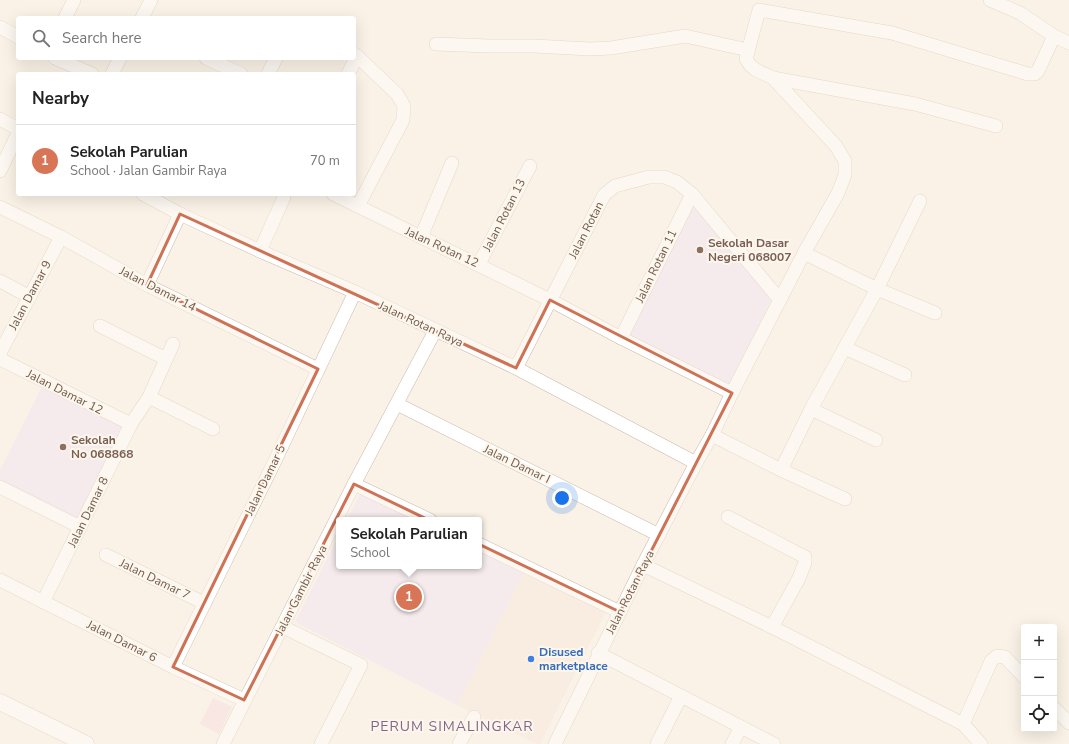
<!DOCTYPE html>
<html lang="en">
<head>
<meta charset="utf-8">
<style>
  body { margin:0; font-family:"Nunito Sans",sans-serif; background:#f6f6f6; color:#222 }
  .controls { position:absolute; right:12px; bottom:12px; display:grid; overflow:hidden; border-radius:4px; box-shadow:0 4px 16px #0002 }
  .controls button { width:36px; height:36px; display:grid; place-items:center; padding:0; border:0; border-bottom:1px solid #e0e0e0; background:#fff; color:#222; font:20px sans-serif }
  .you { position:absolute; left:562px; top:498px; width:14px; height:14px; margin:-10px; border:3px solid #fff; border-radius:50%; background:#1a73e8; box-shadow:0 0 0 6px #1a73e833 }
  .badge { display:grid; place-items:center; width:26px; height:26px; border-radius:50%; background:#d87556; color:#fff; font-size:13px; font-weight:700 }
  .pin { position:absolute; translate:-50% -50%; border:2px solid #fff; box-shadow:0 1px 4px #0006 }
  .popup { position:absolute; left:336px; top:517px; width:146px; height:52px; box-sizing:border-box; display:grid; place-content:center; border-radius:4px; background:#fff; filter:drop-shadow(0 1px 3px #0005); font-size:13px; white-space:nowrap; color:#767676 }
  .popup b { font-size:15px; color:#222 }
  .popup::after { content:''; position:absolute; left:50%; top:100%; margin-left:-8px; border:8px solid transparent; border-top-color:#fff }
  .list { margin:0; padding:0; list-style:none }
  h2 { display:flex; justify-content:space-between; align-items:center; height:52px; margin:0; padding:0 16px; font-size:17px }
  h2 small { font-size:13px; font-weight:400; color:#767676 }
  .list li { display:grid; grid-template-columns:26px 1fr auto; gap:12px; align-items:center; box-sizing:border-box; height:72px; padding:0 16px; border-top:1px solid #e0e0e0 }
  .list b { display:block; font-size:15px; white-space:nowrap }
  .list p { margin:0; font-size:13px; white-space:nowrap; color:#767676 }
  .list em { font-size:13px; font-style:normal; color:#767676 }
  .icon { flex:none; width:22px; height:22px; fill:none; stroke:currentColor; stroke-width:2; stroke-linecap:round; stroke-linejoin:round }
  .map { position:relative; flex:none; width:1069px; height:744px; overflow:hidden }
  .search { position:absolute; background:#fff; box-shadow:0 4px 16px #0002; left:16px; top:16px; width:340px; height:44px; display:flex; align-items:center; gap:10px; box-sizing:border-box; padding:0 14px; border-radius:4px; color:#767676; font-size:15px }
  .panel { position:absolute; background:#fff; box-shadow:0 4px 16px #0002; left:16px; top:72px; width:340px; height:124px; border-radius:4px }
  .map>svg:first-child { display:block }
  .commercial { fill:#f9e4da }
  .education { fill:#efe2f6 }
  .medical { fill:#f7dadd }
  .lines { fill:none; stroke-linecap:round; stroke-linejoin:round }
  .minor-casing { stroke:#cabaad; stroke-width:14 }
  .tertiary-casing { stroke:#cabaad; stroke-width:17 }
  .minor { stroke:#fff; stroke-width:13 }
  .tertiary { stroke:#fff; stroke-width:16 }
  .marked { fill:none; stroke:#ce7255; stroke-width:3; stroke-linejoin:round }
  .education-dot { fill:#8d6e63; stroke:#fdf6eb; stroke-width:1.5 }
  .shop-dot { fill:#3f7fe0; stroke:#fdf6eb; stroke-width:1.5 }
  .labels { text-anchor:middle; dominant-baseline:central; stroke-width:4; stroke-linejoin:round; paint-order:stroke }
  .street-label { font-size:12px; fill:#705a4d; stroke:#fdf6eb }
  .education-label { font-size:12px; font-weight:bold; fill:#785e54; stroke:#fdf6eb; text-anchor:start }
  .shop-label { font-size:12px; font-weight:bold; fill:#366cbe; stroke:#fdf6eb; text-anchor:start }
  .quarter-label { font-size:14px; letter-spacing:1px; fill:#80658c; stroke:#fdf6eb }
</style>
</head>
<body>
<div class="map">
<svg width="1069" height="744" viewBox="0 0 1069 744">
  <rect width="100%" height="100%" fill="#faf2e6"/>
  <polygon class="commercial" points="523,573 605,613 540,744 537,744 457,705"/>
  <g class="education">
    <polygon points="690,203 773,296 729,388 625,338"/>
    <polygon points="44,383 126,425 78,520 0,481 0,470"/>
    <polygon points="361,492 417,520 347,520"/>
    <polygon points="339,535 339,566 479,566 479,551 523,573 457,705 295,622"/>
  </g>
  <polygon class="medical" points="213,698 232,707 219,734 200,724"/>
  <g class="lines">
    <defs>
      <g id="minor">
        <polyline points="990,0 1020,13 1054,36 1069,43"/>
        <polyline points="65,18 74,0"/>
        <polyline points="142,18 151,0"/>
        <polyline points="0,27 18,37"/>
        <polyline points="436,44 489,46 534,46 590,49 611,48 685,36 748,50"/>
        <polyline points="354,54 357,56 397,94 404,106 403,120 358,206"/>
        <polyline points="55,58 92,74"/>
        <polyline points="206,58 241,74"/>
        <polyline points="112,74 120,58"/>
        <polyline points="268,74 276,58"/>
        <polyline points="348,74 357,56"/>
        <polyline points="773,78 915,104 996,126"/>
        <polyline points="0,119 18,129"/>
        <polyline points="0,171 18,133"/>
        <polyline points="143,194 180,214 260,251 355,292 516,368 696,463"/>
        <polyline points="333,194 550,300 621,338 732,393"/>
        <polyline points="0,207 61,237 147,285 318,369"/>
        <polyline points="421,237 452,163"/>
        <polyline points="260,251 284,197"/>
        <polyline points="804,253 877,289 935,313"/>
        <polyline points="479,264 530,166"/>
        <polyline points="0,281 30,297"/>
        <polyline points="147,285 180,214"/>
        <polyline points="100,326 166,359"/>
        <polyline points="621,338 692,194"/>
        <polyline points="845,348 905,375"/>
        <polyline points="0,353 61,237"/>
        <polyline points="0,359 131,424"/>
        <polyline points="516,368 604,195 615,186 649,177 664,177 677,182 692,194 780,300"/>
        <polyline points="149,397 213,429"/>
        <polyline points="397,404 659,535"/>
        <polyline points="811,409 876,440"/>
        <polyline points="712,435 781,470 845,499"/>
        <polyline points="781,470 811,409 877,289 920,201"/>
        <polyline points="354,484 430,520"/>
        <polyline points="0,487 80,527"/>
        <polyline points="728,517 805,557 805,563 798,580 772,627"/>
        <polyline points="479,544 620,612"/>
        <polyline points="106,555 204,603"/>
        <polyline points="643,565 772,627 963,724 981,744"/>
        <polyline points="0,580 173,667 244,700"/>
        <polyline points="43,602 131,424 149,397 173,344"/>
        <polyline points="283,627 361,665 321,744"/>
        <polyline points="598,653 774,744"/>
        <polyline points="173,667 273,465 355,292"/>
        <polyline points="1054,708 1069,723"/>
        <polyline points="963,724 989,666 991,661 997,656 1005,657 1024,677"/>
        <polyline points="223,744 354,484 435,331"/>
        <polyline points="459,744 474,717"/>
        <polyline points="555,744 643,565 696,463 712,435 732,393 804,253 838,193 845,175 845,161 836,146 773,78 756,70 750,65 746,59 759,10 892,33 1028,74 1035,74 1038,71 1054,36"/>
        <polyline points="657,744 681,696"/>
        <polyline points="732,744 741,727"/>
      </g>
      <polyline id="tertiary" points="0,702 86,744"/>
    </defs>
    <use href="#minor" class="minor-casing"/>
    <use href="#tertiary" class="tertiary-casing"/>
    <use href="#minor" class="minor"/>
    <use href="#tertiary" class="tertiary"/>
  </g>
  <path d="M0 0H1069V744H0ZM180,214L516,368L550,300L732,393L620,612L354,484L244,700L173,667L318,369L147,285Z" fill="#faf2e6" fill-opacity=".55" fill-rule="evenodd"/>
  <path class="marked" d="M180,214L516,368L550,300L732,393L620,612L354,484L244,700L173,667L318,369L147,285Z"/>
  <g class="education-dot">
    <circle cx="700" cy="250" r="4"/>
    <circle cx="63" cy="447" r="4"/>
  </g>
  <circle class="shop-dot" cx="531" cy="659" r="4"/>
  <g class="labels">
    <g class="street-label">
      <text transform="translate(504 215) rotate(-63)">Jalan Rotan 13</text>
      <text transform="translate(586 230) rotate(-63)">Jalan Rotan</text>
      <text transform="translate(442 247) rotate(25)">Jalan Rotan 12</text>
      <text transform="translate(656 266) rotate(-64)">Jalan Rotan 11</text>
      <text transform="translate(158 289) rotate(27)">Jalan Damar 14</text>
      <text transform="translate(30 295) rotate(-62)">Jalan Damar 9</text>
      <text transform="translate(421 324) rotate(25)">Jalan Rotan Raya</text>
      <text transform="translate(65 392) rotate(27)">Jalan Damar 12</text>
      <text transform="translate(517 464) rotate(26)">Jalan Damar I</text>
      <text transform="translate(265 480) rotate(-64)">Jalan Damar 5</text>
      <text transform="translate(88 512) rotate(-64)">Jalan Damar 8</text>
      <text transform="translate(155 579) rotate(26)">Jalan Damar 7</text>
      <text transform="translate(301 590) rotate(-63)">Jalan Gambir Raya</text>
      <text transform="translate(630 592) rotate(-63)">Jalan Rotan Raya</text>
      <text transform="translate(122 641) rotate(27)">Jalan Damar 6</text>
    </g>
    <g class="education-label">
      <text x="708" y="243">Sekolah Dasar<tspan x="708" dy="14">Negeri 068007</tspan></text>
      <text x="71" y="440">Sekolah<tspan x="71" dy="14">No 068868</tspan></text>
    </g>
    <g class="shop-label">
      <text x="539" y="652">Disused<tspan x="539" dy="14">marketplace</tspan></text>
    </g>
    <g class="quarter-label">
      <text x="452" y="726">PERUM SIMALINGKAR</text>
    </g>
  </g>
</svg>
<div class="controls">
<button>+</button>
<button>−</button>
<button><svg class="icon" aria-label="locate" viewBox="0 0 24 24"><circle cx="12" cy="12" r="6"/><path d="M12 2v4M12 18v4M2 12h4M18 12h4"/></svg></button>
</div>
<div class="you"></div>
<div class="pin badge" style="left:409px;top:597px">1</div>
<div class="popup"><b>Sekolah Parulian</b>School</div>
<div class="search"><svg class="icon" aria-label="search" viewBox="0 0 24 24"><circle cx="10" cy="10" r="6"/><path d="M15 15l6 6"/></svg>Search here</div>
<section class="panel">
<h2>Nearby<small></small></h2>
<ul class="list">
<li><span class="badge">1</span><div><b>Sekolah Parulian</b><p>School · Jalan Gambir Raya</p></div><em>70 m</em></li>
</ul>
</section>
</div>
</body>
</html>
